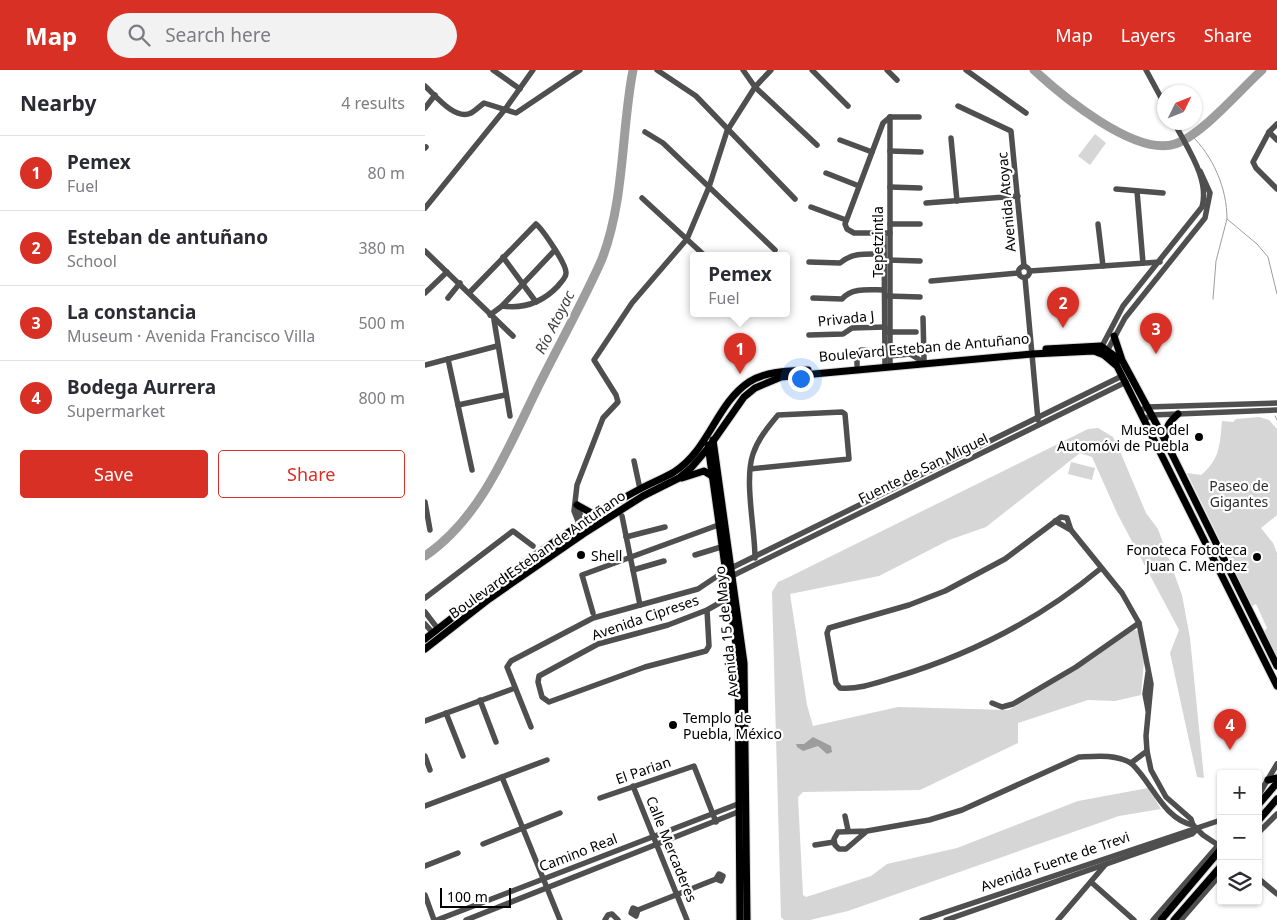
<!DOCTYPE html>
<html lang="en">
<head>
<meta charset="utf-8">
<style>
  body { margin:0; font-family:"Noto Sans",sans-serif; background:#f2f2f3; color:#2b2b33 }
  .controls { position:absolute; right:15px; bottom:15px; display:grid; overflow:hidden; border-radius:5px; box-shadow:0 1px 4px #0004 }
  .controls button { width:45px; height:45px; display:grid; place-items:center; padding:0; border:0; border-bottom:1px solid #e1e1e2; background:#fff; color:#2b2b33; font:25px sans-serif }
  .compass { position:absolute; left:732px; top:15px; width:45px; height:45px; border-radius:50%; background:#fff; box-shadow:0 1px 4px #0004; rotate:47deg }
  .scale { position:absolute; left:15px; bottom:12px; width:71px; box-sizing:border-box; padding-left:5px; border:2px solid #000; border-top:0; font-size:14px; line-height:18px; white-space:nowrap; color:#000; -webkit-text-stroke:4px #fff; paint-order:stroke }
  .you { position:absolute; left:375px; top:308px; width:18px; height:18px; margin:-12px; border:4px solid #fff; border-radius:50%; background:#1a73e8; box-shadow:0 0 0 8px #1a73e833 }
  .badge { display:grid; place-items:center; width:32px; height:32px; border-radius:50%; background:#d93025; color:#fff; font-size:16px; font-weight:700 }
  .pin { position:absolute; translate:-50% -41px; filter:drop-shadow(0 1px 2px #0008) }
  .pin::after { content:''; position:absolute; top:26px; width:18px; height:15px; background:inherit; clip-path:polygon(0 0,100% 0,50% 100%) }
  .popup { position:absolute; left:265px; top:182px; width:100px; height:65px; box-sizing:border-box; display:grid; place-content:center; border-radius:5px; background:#fff; filter:drop-shadow(0 1px 4px #0005); font-size:16px; white-space:nowrap; color:#7c7c81 }
  .popup b { font-size:19px; color:#2b2b33 }
  .popup::after { content:''; position:absolute; left:50%; top:100%; margin-left:-10px; border:10px solid transparent; border-top-color:#fff }
  .list { margin:0; padding:0; list-style:none }
  h2 { display:flex; justify-content:space-between; align-items:center; height:65px; margin:0; padding:0 20px; font-size:21px }
  h2 small { font-size:16px; font-weight:400; color:#7c7c81 }
  .list li { display:grid; grid-template-columns:32px 1fr auto; gap:15px; align-items:center; box-sizing:border-box; height:75px; padding:0 20px; border-top:1px solid #e1e1e2 }
  .list b { display:block; font-size:19px; white-space:nowrap }
  .list p { margin:0; font-size:16px; white-space:nowrap; color:#7c7c81 }
  .list em { font-size:16px; font-style:normal; color:#7c7c81 }
  .actions { display:flex; gap:10px; padding:15px 20px }
  .actions a { flex:1; padding:11px 0; border:1px solid #d93025; border-radius:5px; text-align:center; font-size:18px; color:#d93025 }
  .actions .main { background:#d93025; color:#fff }
  .icon { flex:none; width:28px; height:28px; fill:none; stroke:currentColor; stroke-width:2; stroke-linecap:round; stroke-linejoin:round }
  .map { position:relative; flex:none; width:852px; height:850px; overflow:hidden }
  header { display:flex; align-items:center; gap:30px; box-sizing:border-box; height:70px; padding:0 25px; background:#d93025; color:#fff }
  header strong { font-size:24px }
  nav { display:flex; gap:28px; margin-inline-start:auto; font-size:18px }
  .search { width:350px; height:45px; background:#f2f2f3; display:flex; align-items:center; gap:12px; box-sizing:border-box; padding:0 18px; border-radius:28px; color:#7c7c81; font-size:19px }
  main { display:flex }
  aside { flex:1; background:#fff }
  .map>svg:first-child { display:block }
  .green { fill:#d6d6d6 }
  .water { fill:#9d9d9d }
  .lines { fill:none; stroke-linecap:round; stroke-linejoin:round }
  .stream { stroke:#9d9d9d; stroke-width:1 }
  .river { stroke:#9d9d9d; stroke-width:9 }
  .major-casing { stroke:#dbdbdb; stroke-width:9 }
  .minor { stroke:#4f4f4f; stroke-width:5.5 }
  .major { stroke:#000; stroke-width:7 }
  .poi-dot { fill:#000; stroke:#fff; stroke-width:2 }
  .labels { text-anchor:middle; dominant-baseline:central; stroke-width:4.5; stroke-linejoin:round; paint-order:stroke }
  .street-label { font-size:14px; fill:#000; stroke:#fff }
  .poi-label { font-size:14px; fill:#000; stroke:#fff; text-anchor:end }
  .park-label { font-size:14px; fill:#2d2d2d; stroke:#fff }
  .water-label { font-size:15px; font-style:italic; fill:#3e3e3e; stroke:#fff }
</style>
</head>
<body>
<header>
<strong>Map</strong>
<div class="search"><svg class="icon" aria-label="search" viewBox="0 0 24 24"><circle cx="10" cy="10" r="6"/><path d="M15 15l6 6"/></svg>Search here</div>
<nav><a>Map</a><a>Layers</a><a>Share</a></nav>
</header>
<main>
<aside>
<h2>Nearby<small>4 results</small></h2>
<ul class="list">
<li><span class="badge">1</span><div><b>Pemex</b><p>Fuel</p></div><em>80 m</em></li>
<li><span class="badge">2</span><div><b>Esteban de antuñano</b><p>School</p></div><em>380 m</em></li>
<li><span class="badge">3</span><div><b>La constancia</b><p>Museum · Avenida Francisco Villa</p></div><em>500 m</em></li>
<li><span class="badge">4</span><div><b>Bodega Aurrera</b><p>Supermarket</p></div><em>800 m</em></li>
</ul>
<div class="actions"><a class="main">Save</a><a>Share</a></div>
</aside>
<div class="map">
<svg width="852" height="850" viewBox="0 0 852 850">
  <rect width="100%" height="100%" fill="#fff"/>
  <g class="green">
    <polygon points="670,64 681,73 665,95 653,86"/>
    <path d="M834,347L844,350L852,359V445L836,458L848,473L852,483V587L839,561L842,558L831,534L827,536L762,403L776,405C795,390 795,373 797,351L808,352L811,349Z"/>
    <polygon points="673,358 688,367 697,386 721,443 733,459 757,525 765,568 779,708 772,707 745,583 754,560 693,445 667,387 655,383 561,457 524,470 454,506 365,524 382,635 388,656 473,637 584,640 655,597 709,560 713,561 719,591 716,625 690,631 663,630 593,653 593,673 495,720 378,722 373,727 378,825 381,827 446,806 462,794 532,778 653,731 723,718 736,739 694,746 423,841 385,850 359,850 356,847 347,522 353,512 360,509 663,359"/>
    <polygon points="646,392 670,398 667,410 643,404"/>
  </g>
  <polygon class="water" points="388,667 406,676 407,682 402,684 393,676 378,681 372,677 371,674 379,674"/>
  <g class="lines">
    <g class="stream">
      <path d="M766,65C788,86 802,118 802,149L832,174L843,187L852,224"/>
      <polyline points="788,229 791,191 802,149"/>
      <polyline points="850,346 852,350"/>
    </g>
    <g class="river">
      <path d="M609,0C636,25 710,87 750,74C777,65 815,20 837,0"/>
      <path d="M0,486C59,446 86,370 117,309C137,269 159,230 177,189C200,129 196,62 208,0"/>
    </g>
    <defs>
      <g id="major">
        <polyline points="689,266 697,290"/>
        <polyline points="621,279 676,276 698,292 740,370 852,596"/>
        <path d="M740,369C741,357 744,352 753,344"/>
        <polyline points="288,370 319,593 322,850"/>
        <polyline points="283,375 313,589 315,850"/>
        <polyline points="257,408 279,401 287,406"/>
        <polyline points="152,435 170,445"/>
        <path d="M0,569C50,530 100,490 153,456C173,443 194,430 215,419C226,413 239,408 249,402C284,380 291,334 324,312C341,301 364,301 383,300"/>
        <polyline points="0,579 64,529 158,464 218,426 254,408 266,398 284,377 319,327 330,318 356,307 607,284 669,281 679,285 692,296 852,616"/>
        <polyline points="843,710 852,708"/>
        <polyline points="833,735 852,713"/>
        <polyline points="833,751 852,729"/>
        <polyline points="736,850 796,779"/>
        <polyline points="749,850 796,796"/>
      </g>
    </defs>
    <use href="#major" class="major-casing"/>
    <g class="minor">
      <polyline points="68,0 95,19"/>
      <polyline points="232,0 271,26 370,129"/>
      <polyline points="318,0 330,17 392,75"/>
      <polyline points="387,0 423,36"/>
      <polyline points="462,0 472,10"/>
      <polyline points="541,0 601,43"/>
      <polyline points="721,0 740,35"/>
      <path d="M0,16C10,25 30,51 46,43C50,41 55,36 59,33L91,43L155,0"/>
      <polyline points="533,36 586,61 599,196"/>
      <polyline points="0,38 10,25"/>
      <polyline points="465,47 465,297"/>
      <polyline points="465,47 494,47"/>
      <polyline points="852,54 844,62 828,92 831,98 852,119"/>
      <polyline points="220,62 238,73 350,180"/>
      <polyline points="844,62 852,70"/>
      <polyline points="526,68 532,131"/>
      <polyline points="415,70 447,82"/>
      <polyline points="0,78 1,77"/>
      <polyline points="465,81 496,82"/>
      <polyline points="401,103 434,116"/>
      <polyline points="465,117 495,118"/>
      <polyline points="691,119 738,123"/>
      <polyline points="712,121 718,193"/>
      <polyline points="217,128 279,185"/>
      <polyline points="501,133 593,126"/>
      <polyline points="386,137 421,150"/>
      <polyline points="0,138 81,38 108,0"/>
      <polyline points="465,154 495,154"/>
      <polyline points="673,154 678,196"/>
      <polyline points="459,163 460,297"/>
      <polyline points="465,163 429,163 422,159 420,154 458,53 465,47"/>
      <polyline points="0,181 88,266"/>
      <polyline points="78,187 111,232"/>
      <polyline points="462,190 495,191"/>
      <path d="M384,192L415,193C428,182 442,184 459,184"/>
      <circle cx="599" cy="202" r="5.5"/>
      <polyline points="605,201 735,192"/>
      <polyline points="600,208 613,350"/>
      <polyline points="506,211 594,203"/>
      <path d="M45,222L111,154C118,160 142,195 141,203C141,208 136,212 133,216C117,233 99,239 77,236"/>
      <polyline points="0,223 22,202"/>
      <polyline points="462,226 495,227"/>
      <polyline points="23,228 35,213"/>
      <path d="M388,228L417,229C427,217 445,220 459,220"/>
      <polyline points="65,245 77,236 130,180"/>
      <polyline points="498,248 499,289"/>
      <polyline points="69,250 85,346"/>
      <polyline points="462,262 491,262"/>
      <polyline points="384,265 418,264 427,258 460,257"/>
      <path d="M675,280L698,236L777,137C785,108 761,77 749,52"/>
      <polyline points="681,283 700,248 780,148 785,123 775,101"/>
      <polyline points="465,286 485,284 495,290"/>
      <polyline points="23,289 47,400"/>
      <polyline points="0,295 72,276"/>
      <polyline points="432,295 432,285 436,280 460,282"/>
      <polyline points="33,335 80,325"/>
      <polyline points="716,340 722,337 852,333"/>
      <polyline points="720,349 727,345 852,340"/>
      <polyline points="209,391 215,419"/>
      <path d="M325,399L424,389L420,344L417,342L353,345C343,357 333,369 328,384C319,410 330,459 330,488"/>
      <polyline points="0,432 5,460"/>
      <polyline points="152,434 161,462"/>
      <polyline points="197,446 215,535"/>
      <polyline points="630,451 646,460 697,523 714,553 726,614 721,666 722,681 726,700 741,727 766,749 768,755 778,765 793,775"/>
      <path d="M646,460L642,448L636,447L580,489L520,521L484,535L404,558L402,563L411,613L415,618C433,620 454,612 471,607C547,584 614,550 675,499"/>
      <polyline points="158,464 149,441 152,415 178,348 193,332 191,325 169,290 207,233 262,169 284,117 302,61 330,17 346,0"/>
      <polyline points="201,467 240,457"/>
      <polyline points="270,485 296,477"/>
      <polyline points="208,500 239,491"/>
      <polyline points="303,508 701,312"/>
      <polyline points="0,528 88,461 108,476"/>
      <polyline points="282,540 284,576 281,581 220,597 124,632 117,627 113,612 114,606 173,574 243,555 282,540 307,526"/>
      <polyline points="0,542 13,559"/>
      <polyline points="168,543 157,505 296,454"/>
      <polyline points="0,554 8,563"/>
      <polyline points="723,603 720,624 723,640"/>
      <polyline points="55,630 71,672"/>
      <polyline points="567,633 577,637 588,634 651,597 714,553"/>
      <polyline points="21,643 38,686"/>
      <polyline points="0,651 90,618"/>
      <polyline points="106,657 82,597 86,591 168,548 273,519 300,501 697,306"/>
      <polyline points="0,686 5,700"/>
      <polyline points="706,693 722,681"/>
      <polyline points="77,707 135,850"/>
      <polyline points="208,716 262,850"/>
      <polyline points="833,726 852,694"/>
      <polyline points="175,728 269,696 291,752"/>
      <polyline points="0,736 122,690"/>
      <polyline points="420,746 423,760"/>
      <path d="M442,761L421,779H414L410,775L409,769L413,762L442,761L504,750L537,740L654,687C672,686 690,684 706,693C727,712 738,749 768,755"/>
      <polyline points="833,763 852,744"/>
      <polyline points="58,774 135,743"/>
      <polyline points="390,775 409,772"/>
      <polyline points="0,796 33,783"/>
      <polyline points="833,808 852,824"/>
      <polyline points="666,812 709,850"/>
      <polyline points="0,825 9,850"/>
      <polyline points="213,840 208,838 206,843 211,846 213,840 291,809 294,804 298,806 296,811 291,809"/>
      <polyline points="12,850 318,732"/>
      <polyline points="41,850 318,740"/>
      <polyline points="180,850 183,845 187,844 193,850"/>
      <polyline points="497,850 796,750"/>
      <polyline points="521,850 767,764 772,759"/>
      <polyline points="633,850 680,795"/>
      <polyline points="728,850 796,772"/>
      <polyline points="756,850 796,804"/>
    </g>
    <use href="#major" class="major"/>
  </g>
  <g class="poi-dot">
    <circle cx="774" cy="367" r="5"/>
    <circle cx="156" cy="485" r="5"/>
    <circle cx="832" cy="487" r="5"/>
    <circle cx="248" cy="655" r="5"/>
  </g>
  <g class="labels">
    <g class="street-label">
      <text transform="translate(581 132) rotate(-95)">Avenida Atoyac</text>
      <text transform="translate(452 172) rotate(-90)">Tepetzintla</text>
      <text transform="translate(421 248) rotate(-6)">Privada J</text>
      <text transform="translate(499 277) rotate(-5)">Boulevard Esteban de Antuñano</text>
      <text transform="translate(498 398) rotate(-26)">Fuente de San Miguel</text>
      <text transform="translate(112 484) rotate(-35)">Boulevard Esteban de Antuñano</text>
      <text transform="translate(220 547) rotate(-19)">Avenida Cipreses</text>
      <text transform="translate(301 562) rotate(-96)">Avenida 15 de Mayo</text>
      <text transform="translate(218 700) rotate(-19)">El Parian</text>
      <text transform="translate(247 779) rotate(68)">Calle Mercaderes</text>
      <text transform="translate(153 782) rotate(-21)">Camino Real</text>
      <text transform="translate(630 791) rotate(-19)">Avenida Fuente de Trevi</text>
    </g>
    <g class="poi-label">
      <text x="764" y="359">Museo del<tspan x="764" dy="16">Automóvi de Puebla</tspan></text>
      <text x="822" y="479">Fonoteca Fototeca<tspan x="822" dy="16">Juan C. Mendez</tspan></text>
      <text x="166" y="485" text-anchor="start">Shell</text>
      <text x="258" y="647" text-anchor="start">Templo de<tspan x="258" dy="16">Puebla, México</tspan></text>
    </g>
    <g class="park-label">
      <text x="814" y="415">Paseo de<tspan x="814" dy="16">Gigantes</tspan></text>
    </g>
    <g class="water-label">
      <text transform="translate(129 252) rotate(-63)">Río Atoyac</text>
    </g>
  </g>
</svg>
<div class="controls">
<button>+</button>
<button>−</button>
<button><svg class="icon" aria-label="layers" viewBox="0 0 24 24"><path d="M12 4l9 5-9 5-9-5zM3 14l9 5 9-5"/></svg></button>
</div>
<svg class="compass" viewBox="-18 -18 36 36"><path d="M0-13l5 13h-10z" fill="#e53935"/><path d="M0 13l5-13h-10z" fill="#7c7c81"/></svg>
<div class="scale">100 m</div>
<div class="you"></div>
<div class="pin badge" style="left:315px;top:304px">1</div>
<div class="popup"><b>Pemex</b>Fuel</div>
<div class="pin badge" style="left:638px;top:258px">2</div>
<div class="pin badge" style="left:731px;top:284px">3</div>
<div class="pin badge" style="left:805px;top:680px">4</div>
</div>
</main>
</body>
</html>
